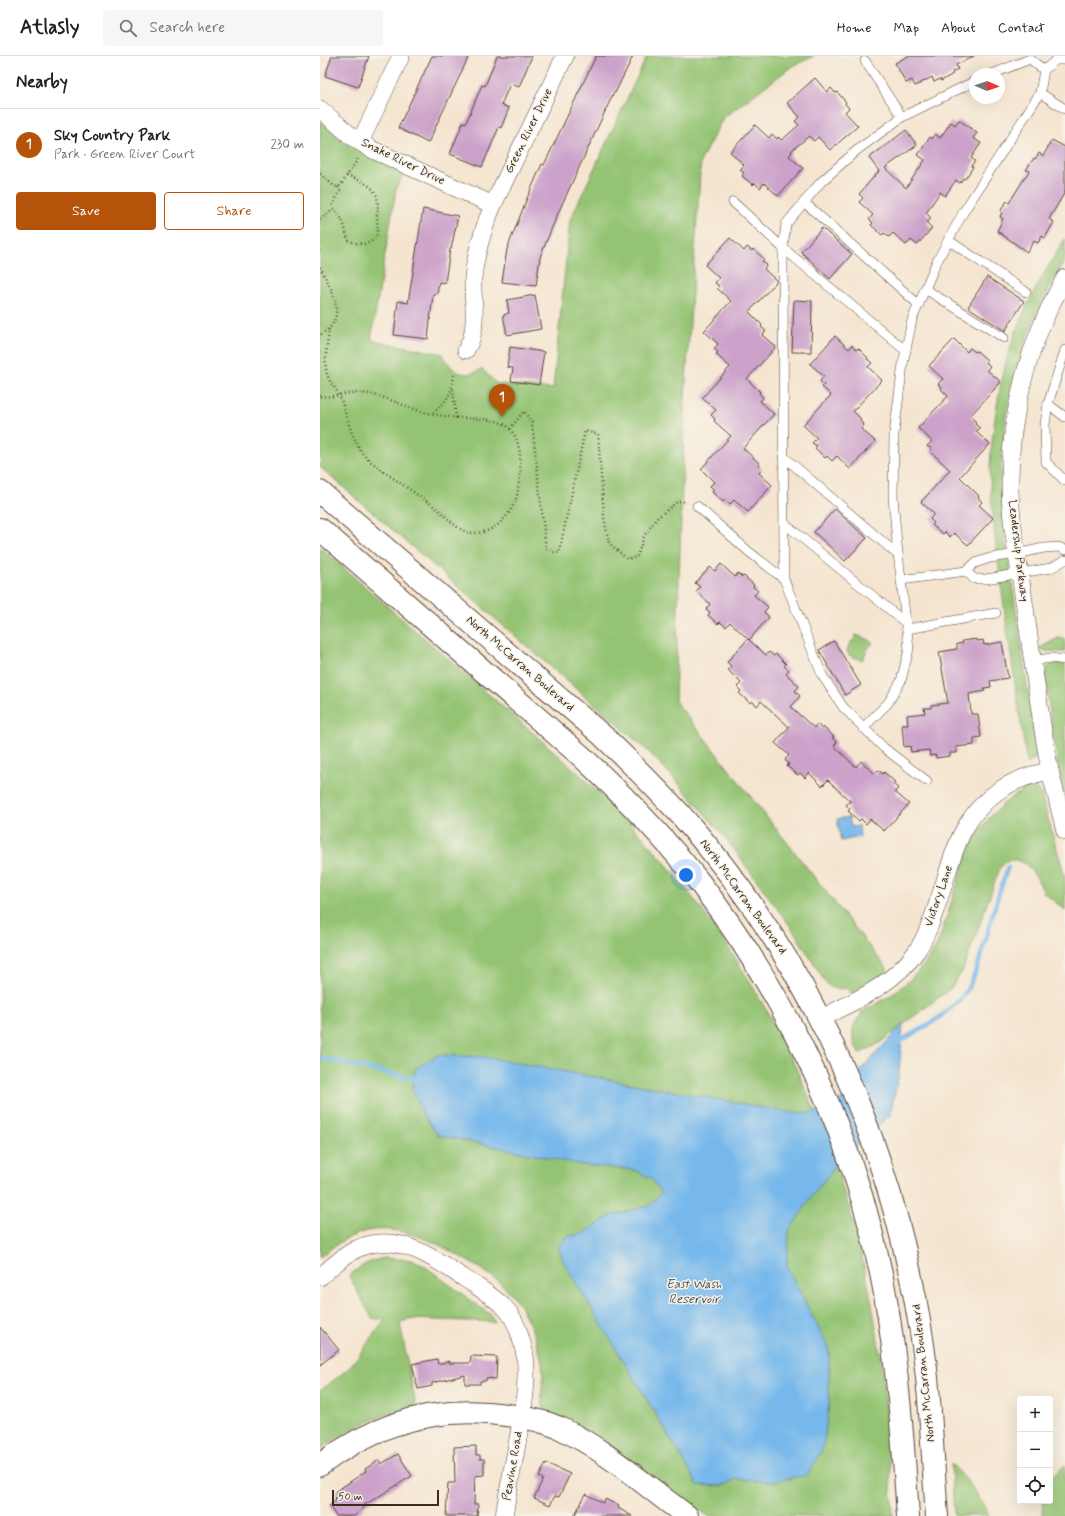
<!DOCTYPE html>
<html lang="en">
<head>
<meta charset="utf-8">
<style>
  body { margin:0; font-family:Mynerve,sans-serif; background:#f6f6f6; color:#202124 }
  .controls { position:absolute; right:12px; bottom:12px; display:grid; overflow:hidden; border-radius:4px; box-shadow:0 4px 16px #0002 }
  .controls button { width:36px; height:36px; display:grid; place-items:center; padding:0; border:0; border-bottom:1px solid #e0e0e0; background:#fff; color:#202124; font:20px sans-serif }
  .compass { position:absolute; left:649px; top:12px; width:36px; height:36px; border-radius:50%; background:#fff; box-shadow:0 4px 16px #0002; rotate:92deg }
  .scale { position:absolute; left:12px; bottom:10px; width:107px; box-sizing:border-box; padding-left:4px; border:2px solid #3b2a1e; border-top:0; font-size:11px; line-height:14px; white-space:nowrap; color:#3b2a1e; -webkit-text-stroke:3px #f7f3e8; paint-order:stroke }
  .you { position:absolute; left:366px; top:819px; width:14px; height:14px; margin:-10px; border:3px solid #fff; border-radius:50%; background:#1a73e8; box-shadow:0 0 0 6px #1a73e833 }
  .badge { display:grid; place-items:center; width:26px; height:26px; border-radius:50%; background:#b45309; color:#fff; font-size:13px; font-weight:700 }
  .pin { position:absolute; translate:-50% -33px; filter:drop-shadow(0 1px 2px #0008) }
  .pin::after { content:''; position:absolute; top:21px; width:14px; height:12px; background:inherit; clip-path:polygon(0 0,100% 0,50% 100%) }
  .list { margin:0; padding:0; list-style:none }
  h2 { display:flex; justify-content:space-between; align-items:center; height:52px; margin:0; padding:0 16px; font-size:17px }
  h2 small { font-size:13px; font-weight:400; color:#757577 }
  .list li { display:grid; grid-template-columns:26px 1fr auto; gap:12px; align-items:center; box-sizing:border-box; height:72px; padding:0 16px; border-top:1px solid #e0e0e0 }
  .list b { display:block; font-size:15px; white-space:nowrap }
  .list p { margin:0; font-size:13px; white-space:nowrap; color:#757577 }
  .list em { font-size:13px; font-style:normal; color:#757577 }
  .actions { display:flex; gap:8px; padding:12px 16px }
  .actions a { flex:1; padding:9px 0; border:1px solid #b45309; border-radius:4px; text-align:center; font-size:14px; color:#b45309 }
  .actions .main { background:#b45309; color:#fff }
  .icon { flex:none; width:22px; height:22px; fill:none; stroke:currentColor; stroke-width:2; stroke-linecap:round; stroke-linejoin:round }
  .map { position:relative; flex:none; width:745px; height:1460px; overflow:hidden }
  header { display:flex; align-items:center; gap:24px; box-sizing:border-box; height:56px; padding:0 20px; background:#fff; border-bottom:1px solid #e0e0e0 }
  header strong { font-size:19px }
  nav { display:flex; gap:22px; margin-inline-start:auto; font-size:14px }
  .search { width:280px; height:36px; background:#f6f6f6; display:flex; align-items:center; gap:10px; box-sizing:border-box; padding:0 14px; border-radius:4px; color:#757577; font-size:15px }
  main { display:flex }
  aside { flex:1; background:#fff }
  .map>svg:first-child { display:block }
  .green { fill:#94c473; stroke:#687748 }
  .water { fill:#76b8eb; stroke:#587184 }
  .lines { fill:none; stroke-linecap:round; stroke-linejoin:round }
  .stream { stroke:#76b8eb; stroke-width:4.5 }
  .building { fill:#cca2ca }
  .lane-casing { stroke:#574639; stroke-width:10 }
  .street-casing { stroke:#574639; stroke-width:18 }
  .secondary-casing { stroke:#574639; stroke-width:24 }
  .primary-casing { stroke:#574639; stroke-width:24 }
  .path { stroke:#574639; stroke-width:2.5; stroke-dasharray:1 3; stroke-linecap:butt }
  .lane { stroke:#fff; stroke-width:9 }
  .street { stroke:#fff; stroke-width:17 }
  .secondary { stroke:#fff; stroke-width:22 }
  .primary { stroke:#fff; stroke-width:22 }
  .labels { text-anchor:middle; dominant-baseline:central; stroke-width:3; stroke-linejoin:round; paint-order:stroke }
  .street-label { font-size:12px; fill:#3b2a1e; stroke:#f7f3e8 }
  .water-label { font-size:13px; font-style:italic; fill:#4d555c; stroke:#f7f3e8 }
</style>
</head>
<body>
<header>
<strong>Atlasly</strong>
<div class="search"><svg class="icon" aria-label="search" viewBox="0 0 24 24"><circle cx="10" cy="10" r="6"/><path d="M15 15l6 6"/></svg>Search here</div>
<nav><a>Home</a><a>Map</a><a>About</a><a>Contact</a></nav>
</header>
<main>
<aside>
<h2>Nearby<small></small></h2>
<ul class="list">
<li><span class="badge">1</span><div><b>Sky Country Park</b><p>Park · Green River Court</p></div><em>230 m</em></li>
</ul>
<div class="actions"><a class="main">Save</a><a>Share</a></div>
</aside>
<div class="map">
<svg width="745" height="1460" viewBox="0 0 745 1460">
  <rect width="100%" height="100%" fill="#f7f3e8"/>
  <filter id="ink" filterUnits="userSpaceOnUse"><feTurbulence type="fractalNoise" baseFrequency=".025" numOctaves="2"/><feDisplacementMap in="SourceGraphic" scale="8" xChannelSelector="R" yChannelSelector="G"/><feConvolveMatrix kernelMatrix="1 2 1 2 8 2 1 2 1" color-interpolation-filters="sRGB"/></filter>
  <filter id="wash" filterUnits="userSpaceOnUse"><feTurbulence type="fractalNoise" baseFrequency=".012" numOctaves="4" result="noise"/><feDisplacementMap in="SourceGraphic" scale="16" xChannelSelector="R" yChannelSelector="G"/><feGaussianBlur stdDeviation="0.9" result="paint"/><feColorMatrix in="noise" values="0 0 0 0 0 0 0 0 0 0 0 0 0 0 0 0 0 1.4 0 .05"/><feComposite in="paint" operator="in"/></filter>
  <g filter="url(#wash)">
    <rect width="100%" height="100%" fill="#f5e5d0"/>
    <g class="green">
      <path d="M327,0H494L471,11L403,62L381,104L365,340L355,645L568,914L558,922L530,938L527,932L518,933L509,930L502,921L473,874L404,780L352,720L328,695L0,411V65L26,87L84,117L76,133L51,284L123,298C132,317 143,323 162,313L177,328L233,333L250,164Z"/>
      <path d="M745,183V204L719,252L706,283L695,320L686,358L681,410L683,467L717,696V701L707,708C697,640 686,572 678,504C674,473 670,441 670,410C672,376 678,336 687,303C699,259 721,221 745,183Z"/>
      <path d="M0,491C60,545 122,597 182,650C221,684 260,717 296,753C438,897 528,1084 558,1284C567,1342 569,1401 573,1460H388L286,1389L225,1355C219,1343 223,1330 223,1317C222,1297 214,1276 205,1259C192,1232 169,1217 144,1203C116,1186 86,1171 53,1174C32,1177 16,1188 0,1201Z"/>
      <path d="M536,579L550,584L553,588L550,589L542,604C528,599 523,600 531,585L533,586Z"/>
      <polygon points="738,582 745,583 745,596 724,595 720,592"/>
      <path d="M741,607L745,609V744L738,710L724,616C728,609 733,608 741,607Z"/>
      <path d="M707,732H715L720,735L745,821V854L724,837L717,822L706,808L697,804H688L680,812L643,914L630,933L558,988L539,998C532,982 528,974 541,959V956C569,943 593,925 611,899C620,886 624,869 629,854C646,799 654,762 707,732Z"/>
      <path d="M64,1202L91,1204L103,1209L171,1259L175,1266L88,1263L80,1268L96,1350C61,1359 29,1371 0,1394V1335L29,1312L65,1264L52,1262L29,1220C40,1210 49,1205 64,1202Z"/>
      <path d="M631,1408C647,1422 660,1441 669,1460H634Z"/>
      <polygon points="745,1409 745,1460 722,1460 723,1445 730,1445 730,1423"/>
    </g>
    <g class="water">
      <polygon points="529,761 531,771 539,770 540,781 521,785 517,763"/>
      <polygon points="583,968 579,1018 570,1059 516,1109 492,1140 469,1175 467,1211 509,1292 509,1350 503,1392 487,1419 450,1426 417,1423 401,1430 378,1429 355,1390 244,1207 238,1191 248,1180 262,1178 290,1160 329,1150 341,1137 332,1123 315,1114 263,1109 118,1079 104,1060 92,1033 95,1013 118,999 165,1001 467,1056 491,1057 520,1045 536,1019"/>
    </g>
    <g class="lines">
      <g class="stream">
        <path d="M577,987C599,974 625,961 642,941C656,923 660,900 667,879C673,856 680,833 688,811"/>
        <polyline points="0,1002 94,1023"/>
      </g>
    </g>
    <g id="blocks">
      <g class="building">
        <polygon points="12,0 49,0 38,31 5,20"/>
        <polygon points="112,0 149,0 108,87 78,72"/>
        <polygon points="177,0 212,0 199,31 190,28 181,49 189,52 181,72 179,71 162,111 130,98 143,66 146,67 162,29 165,30"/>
        <polygon points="276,0 313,0 295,37 294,36 238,157 220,201 216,230 182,226 187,193 208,140 222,108 224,109"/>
        <polygon points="588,0 654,0 636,9 638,13 632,16 633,18 621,25 620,23 614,26 612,21 595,30 592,24 586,27 575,7"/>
        <polygon points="495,22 507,36 511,32 515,37 517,36 526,46 525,48 529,52 525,56 538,70 510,94 498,81 494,85 489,80 471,95 472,96 469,100 483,112 458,140 444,127 440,132 435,127 433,129 422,120 424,117 420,114 424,109 410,96 435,69 449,82 452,78 457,83 458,81 462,84 479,69 475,65 480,61 467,47"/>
        <polygon points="639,64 657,77 653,82 661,87 651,102 655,105 651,110 653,111 645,123 643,122 640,127 636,124 625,140 620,136 606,157 611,162 607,167 612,172 597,189 591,184 586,189 573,177 569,181 564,177 562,179 551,169 553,167 549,163 553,159 539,146 543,142 539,138 559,115 549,102 586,74 597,89 565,112 586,132 605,104 598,99 610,81 612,83 615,78 620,82 631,66 635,69"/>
        <polygon points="732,84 745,91 745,136 729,163 734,166 725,182 722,180 718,187 714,185 707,196 677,175 683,163 680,161 682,156 681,154 687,145 689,147 697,134 709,115 706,114 714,102 715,103 719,97 723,100"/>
        <polygon points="103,153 138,160 131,193 130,193 125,227 119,226 117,238 113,238 108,283 74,279 78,245 88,247"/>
        <polygon points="502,172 532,198 510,223 481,196"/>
        <polygon points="410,182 424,195 427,191 432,195 433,193 444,203 442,205 447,209 444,213 457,225 429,256 442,269 441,271 446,275 442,279 456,291 427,323 440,336 439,337 443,342 440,345 454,358 423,392 439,407 438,409 442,413 439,417 452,429 428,456 414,444 410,448 405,444 403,446 392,436 394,434 390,430 394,426 381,413 411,380 394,365 395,363 391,359 396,354 382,342 410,311 396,298 398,296 394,293 398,288 384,275 411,245 397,232 399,230 395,227 399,222 385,209"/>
        <polygon points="667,221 704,245 685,275 648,251"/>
        <polygon points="215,239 221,273 187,279 183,259 189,257 187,244"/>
        <polygon points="474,244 492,245 491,296 472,296"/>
        <polygon points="515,280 529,293 532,289 536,294 538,292 548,302 547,303 552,307 548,311 562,324 533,355 541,363 540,365 544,369 541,373 555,385 530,413 517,400 512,405 507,400 505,402 495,392 497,390 492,387 497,382 483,369 511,339 502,331 504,329 500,325 504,320 490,308"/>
        <polygon points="634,283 647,296 650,292 655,296 657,295 667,304 666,306 670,310 667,314 681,326 650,360 656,366 655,368 660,372 656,376 670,388 640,421 659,440 658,441 662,446 659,449 673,462 648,489 634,477 630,481 625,476 623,478 612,469 614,467 610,463 614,458 601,446 630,414 610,395 612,393 607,390 612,385 598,372 628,340 621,333 622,331 618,328 623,323 609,310"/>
        <polygon points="190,291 224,296 219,329 191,325 193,312 187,311"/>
        <polygon points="515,453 547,482 525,505 494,476"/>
        <polygon points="401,508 415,521 418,517 422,521 424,520 434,529 433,531 438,535 434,539 448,551 444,556 449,561 429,584 410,566 406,571 400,566 398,568 388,559 390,556 386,553 390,548 376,535 380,531 375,527 390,511 395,515"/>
        <polygon points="428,583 446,599 449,596 454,600 456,598 466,608 464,610 469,614 466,618 479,630 475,635 480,640 471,651 494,672 497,668 502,673 503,671 514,681 512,682 517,686 514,690 536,711 541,705 555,718 558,714 563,718 564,716 575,726 573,728 578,732 575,736 589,748 564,775 550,763 546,768 541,763 539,765 528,755 530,753 526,749 530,745 508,724 502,730 489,717 485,722 480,717 478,719 467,710 469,708 465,704 469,699 455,687 469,671 441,645 437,650 432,645 430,647 419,637 421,635 417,631 421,627 408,614 411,610 407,606"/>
        <polygon points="657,583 657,585 663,584 664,589 682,586 688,622 670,625 671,631 664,632 665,635 649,638 651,658 658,658 661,681 654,682 654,689 636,691 637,697 630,697 630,700 616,702 616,699 610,700 609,694 591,696 590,690 584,691 582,669 588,669 587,659 605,657 604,652 611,652 611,649 628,647 619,596 637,593 637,588 643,587 642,585"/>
        <polygon points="514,585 541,629 525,639 499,594"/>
        <polygon points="0,1271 19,1294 0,1309"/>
        <polygon points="151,1300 177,1301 176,1323 166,1322 166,1325 160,1325 160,1328 145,1328 145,1319 112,1327 112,1330 98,1333 92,1308 117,1303 118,1308 129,1305 129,1307 150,1307"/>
        <polygon points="156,1390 156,1399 160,1399 160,1403 164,1403 164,1419 155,1420 154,1448 158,1448 157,1460 126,1460 128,1427 135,1427 134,1391"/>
        <polygon points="78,1398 92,1420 43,1450 44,1452 34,1460 16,1460 9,1450 17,1444 15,1442 18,1440 15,1436 46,1415 45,1413 59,1404 61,1408"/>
        <polygon points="226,1407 250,1418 239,1441 235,1440 230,1449 214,1442 223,1423 219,1421"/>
        <polygon points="266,1438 283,1447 285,1443 299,1450 298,1452 312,1460 254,1460"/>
      </g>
    </g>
  </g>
  <g filter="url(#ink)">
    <use href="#blocks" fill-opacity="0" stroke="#574639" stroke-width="1"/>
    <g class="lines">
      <defs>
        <g id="lane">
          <polyline points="545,5 582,61"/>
          <polyline points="672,18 710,3 724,14"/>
          <polyline points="720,37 745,53"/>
          <polyline points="413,146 463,192 586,295"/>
          <polyline points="484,146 599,249"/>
          <polyline points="628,184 706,236"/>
          <polyline points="605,233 684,282"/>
          <polyline points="728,348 745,294"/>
          <polyline points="745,361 728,348 725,368 726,406 745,425"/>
          <polyline points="463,400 578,499"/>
          <polyline points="377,450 428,495 464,523 502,619 523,651 564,692 607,725"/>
          <polyline points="464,467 587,568"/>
          <polyline points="745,494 739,491 724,492 697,498 670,502 655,507 646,515 654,523 666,523 731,512 745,504"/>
          <polyline points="464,523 463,192 466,168 501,126 536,95 582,61 655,25"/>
          <polyline points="581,524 646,515"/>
          <polyline points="587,573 676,557"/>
          <polyline points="712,605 731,602 745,604"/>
          <polyline points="543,672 568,647 581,625 589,593 577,488 573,440 574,378 583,308 592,264 616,207 644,155 720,37 724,14 736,4 745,4"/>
        </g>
        <g id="street">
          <polyline points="0,53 31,80 51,93 173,149"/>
          <polyline points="40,86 81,0"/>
          <path d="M745,222C709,285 689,357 690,430C690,466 698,502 703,538C710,587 717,637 725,687L730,715L745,775"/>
          <path d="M146,294C148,290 151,285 152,280C157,261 152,241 153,221C156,196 163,173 173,149L245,0"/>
          <path d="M500,963C534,945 573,929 596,896C607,880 613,861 619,843C627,821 633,792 645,772C664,739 693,721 730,715"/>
          <path d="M0,1221C17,1206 35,1188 59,1187C90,1184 119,1206 144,1222C159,1232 175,1241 187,1254C197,1265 202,1285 205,1299C208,1321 205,1343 201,1365C196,1397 189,1428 184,1460"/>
        </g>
        <path id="secondary" d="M0,1409C55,1367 118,1349 187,1359C205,1361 224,1365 240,1372C285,1393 327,1431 367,1460"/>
        <g id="primary">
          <path d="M0,436L283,680C309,705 335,731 360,758C489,902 571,1086 601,1276C611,1337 612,1399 617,1460"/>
          <path d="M0,473L260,699C303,739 344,781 380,827C472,948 538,1089 565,1238C578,1312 583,1386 588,1460"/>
        </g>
      </defs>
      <use href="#lane" class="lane-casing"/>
      <use href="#street" class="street-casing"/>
      <use href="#secondary" class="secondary-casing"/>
      <use href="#primary" class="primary-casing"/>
      <g class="path">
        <polyline points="0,118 14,130 18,131 21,129 39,101"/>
        <path d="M18,131L20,135L12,150C14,155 19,157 21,162C25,169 26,177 28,184C38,189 52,191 57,178C58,172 57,165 57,159C58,151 59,142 54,135C48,127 36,123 27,119"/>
        <polyline points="0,163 13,154"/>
        <path d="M0,211C12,234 30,262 0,279"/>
        <polyline points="133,333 136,362"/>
        <path d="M0,340C13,342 23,337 36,337C56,336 76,347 94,353C106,357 120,360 132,361C147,363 178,361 188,371C204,386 201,414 198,434C196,451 181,472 163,476C138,481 133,464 115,451C98,439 80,427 63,415C56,409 46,403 41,395C30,379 27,359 20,341C18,335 12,330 9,323C2,309 8,288 9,273"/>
        <path d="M113,357C128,343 131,340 134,319"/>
        <polyline points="190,373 204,355 212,367 226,493 234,496 239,497 265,375 278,378 284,461 289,487 307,503 317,501 324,480 337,462 358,445 367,446"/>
      </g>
      <use href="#lane" class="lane"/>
      <use href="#street" class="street"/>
      <use href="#secondary" class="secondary"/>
      <use href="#primary" class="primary"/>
    </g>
  </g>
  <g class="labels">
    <g class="street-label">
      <text transform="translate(209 75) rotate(-64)">Green River Drive</text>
      <text transform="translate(83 106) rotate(26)">Snake River Drive</text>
      <text transform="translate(698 495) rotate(83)">Leadership Parkway</text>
      <text transform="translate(200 608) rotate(41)">North McCarran Boulevard</text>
      <text transform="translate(619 840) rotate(-71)">Victory Lane</text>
      <text transform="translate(423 841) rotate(54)">North McCarran Boulevard</text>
      <text transform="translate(604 1317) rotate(-96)">North McCarran Boulevard</text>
      <text transform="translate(193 1410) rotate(-80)">Peavine Road</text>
    </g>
    <g class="water-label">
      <text x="374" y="1228">East Wash<tspan x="374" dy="15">Reservoir</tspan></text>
    </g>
  </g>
</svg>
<div class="controls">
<button>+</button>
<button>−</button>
<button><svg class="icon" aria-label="locate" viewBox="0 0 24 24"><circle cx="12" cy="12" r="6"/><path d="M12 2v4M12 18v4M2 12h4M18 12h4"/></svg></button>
</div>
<svg class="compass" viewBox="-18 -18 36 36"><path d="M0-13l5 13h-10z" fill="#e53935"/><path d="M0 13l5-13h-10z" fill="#757577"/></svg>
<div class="scale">50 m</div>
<div class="you"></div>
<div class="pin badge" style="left:182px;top:361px">1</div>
</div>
</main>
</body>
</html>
